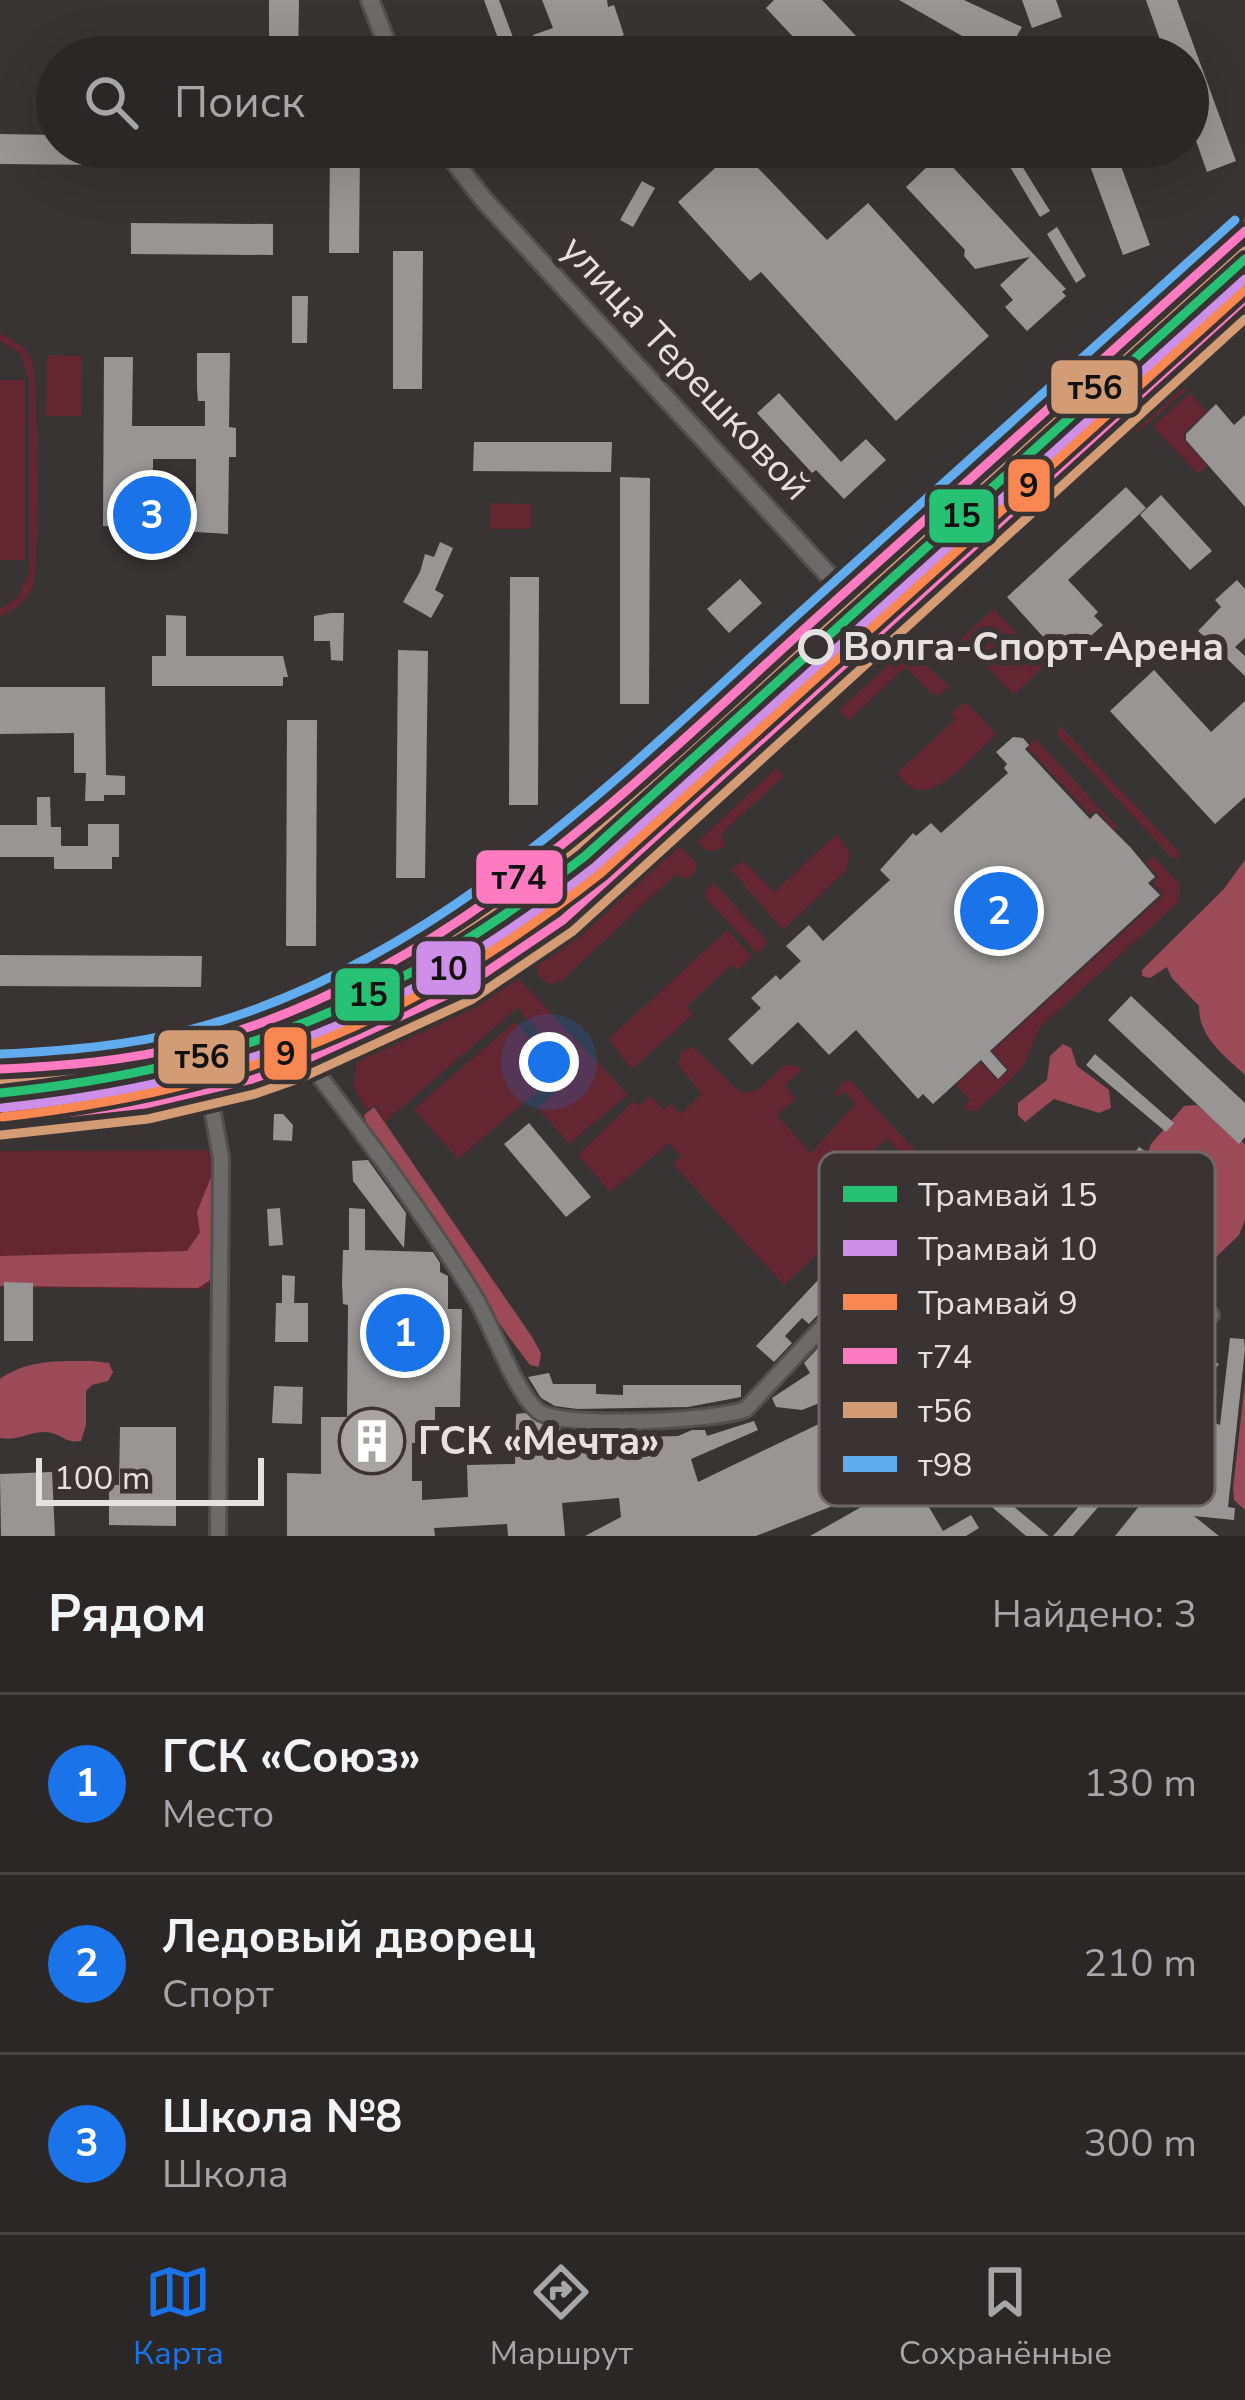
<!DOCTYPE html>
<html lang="ru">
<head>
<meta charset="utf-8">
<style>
  body { margin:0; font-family:"Nunito Sans",sans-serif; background:#332f2f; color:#f1f3f6 }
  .scale { position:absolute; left:36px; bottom:30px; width:228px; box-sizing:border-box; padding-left:12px; border:6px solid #e6e1e1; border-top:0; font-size:33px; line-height:42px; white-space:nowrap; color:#e6e1e1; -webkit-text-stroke:9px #3a3333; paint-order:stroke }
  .you { position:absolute; left:549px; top:1062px; width:42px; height:42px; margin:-30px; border:9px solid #fff; border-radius:50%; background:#1a73e8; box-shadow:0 0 0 18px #1a73e833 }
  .badge { display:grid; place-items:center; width:78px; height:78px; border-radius:50%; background:#1a73e8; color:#fff; font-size:39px; font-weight:700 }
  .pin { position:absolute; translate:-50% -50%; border:6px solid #fff; box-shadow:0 3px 12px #0006 }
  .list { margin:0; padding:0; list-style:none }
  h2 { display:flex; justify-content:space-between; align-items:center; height:156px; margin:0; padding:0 48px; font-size:51px }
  h2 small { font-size:39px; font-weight:400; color:#a6a5a7 }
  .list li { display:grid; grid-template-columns:78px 1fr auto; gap:36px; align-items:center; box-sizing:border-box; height:180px; padding:0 48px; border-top:3px solid #474444 }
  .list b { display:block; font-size:45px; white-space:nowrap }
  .list p { margin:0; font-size:39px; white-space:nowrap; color:#a6a5a7 }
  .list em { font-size:39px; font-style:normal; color:#a6a5a7 }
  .icon { flex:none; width:66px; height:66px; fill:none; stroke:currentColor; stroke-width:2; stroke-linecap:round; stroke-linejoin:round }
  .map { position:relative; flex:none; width:1245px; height:1536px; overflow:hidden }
  .search { position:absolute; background:#2b2727; box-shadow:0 12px 48px #0002; left:36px; right:36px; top:36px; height:132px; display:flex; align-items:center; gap:30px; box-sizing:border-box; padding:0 42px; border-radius:66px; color:#a6a5a7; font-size:45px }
  .sheet { height:696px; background:#2b2727 }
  nav { display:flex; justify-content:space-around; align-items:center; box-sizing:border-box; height:168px; border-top:3px solid #474444; background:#2b2727; font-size:33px; color:#a6a5a7 }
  nav a { display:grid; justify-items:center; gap:6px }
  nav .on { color:#1a73e8 }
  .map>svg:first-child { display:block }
  .green { fill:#642732 }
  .forest { fill:#9c4a57 }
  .building { fill:#999595; fill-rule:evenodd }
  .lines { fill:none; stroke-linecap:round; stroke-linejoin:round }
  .minor-casing { stroke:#545050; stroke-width:20 }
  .tertiary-casing { stroke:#545050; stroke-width:22 }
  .primary-casing { stroke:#545050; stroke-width:27 }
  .minor { stroke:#6d6a6a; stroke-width:14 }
  .tertiary { stroke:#6d6a6a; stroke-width:16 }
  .primary { stroke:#6a7073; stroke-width:21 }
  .bus-1-casing { stroke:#3a3333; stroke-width:18 }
  .bus-2-casing { stroke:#3a3333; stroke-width:18 }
  .bus-3-casing { stroke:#3a3333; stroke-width:18 }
  .bus-1 { stroke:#fe7ac1; stroke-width:9 }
  .bus-2 { stroke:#d39c74; stroke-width:9 }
  .bus-3 { stroke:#60acee; stroke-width:9 }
  .tram-1-casing { stroke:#3a3333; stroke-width:18 }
  .tram-2-casing { stroke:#3a3333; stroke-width:18 }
  .tram-3-casing { stroke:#3a3333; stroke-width:18 }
  .tram-1 { stroke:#26c172; stroke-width:9 }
  .tram-2 { stroke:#ce8fe9; stroke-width:9 }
  .tram-3 { stroke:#f88751; stroke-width:9 }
  .stop-dot { fill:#3a3333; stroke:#e6e1e1; stroke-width:6 }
  .labels { text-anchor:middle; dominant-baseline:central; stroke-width:12; stroke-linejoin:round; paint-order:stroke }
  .street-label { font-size:39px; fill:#e6e1e1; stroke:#3a3333 }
  .stop-label { font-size:39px; font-weight:bold; fill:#e6e1e1; stroke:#3a3333; text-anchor:start }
  .poi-label { font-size:39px; font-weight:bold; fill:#e6e1e1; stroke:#3a3333; text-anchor:start }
  .key { fill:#3a3333; stroke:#6e6767; stroke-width:3 }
  .key-label { font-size:33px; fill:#e6e1e1 }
  .line-badge { stroke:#3a3333; stroke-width:4.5 }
  .pale-badge-label { font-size:33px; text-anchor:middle; font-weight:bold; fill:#111 }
</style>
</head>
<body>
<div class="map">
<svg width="1245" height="1536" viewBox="0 0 1245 1536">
  <rect width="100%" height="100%" fill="#393434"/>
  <g class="green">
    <path d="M0,334C15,340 28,347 33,364C38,381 39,570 33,586C28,600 14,611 0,616V609L18,597L29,572V379L21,354L0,341Z"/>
    <polygon points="47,355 82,356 81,416 46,416"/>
    <polygon points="1177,379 1186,390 1137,433 1128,418 1136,416"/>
    <rect x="0" y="380" width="25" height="180"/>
    <polygon points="1190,393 1207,412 1184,433 1185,441 1208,465 1198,474 1153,426"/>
    <polygon points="491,503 531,504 531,529 490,529"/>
    <polygon points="994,609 1046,664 1014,695 961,639"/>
    <polygon points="907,648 949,686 940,695 932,694 906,667 849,720 839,710"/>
    <path d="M963,703L969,705L996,734C979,750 935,804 910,787C905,784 902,778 897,773L955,720L951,714Z"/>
    <polygon points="1060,726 1178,851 1180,858 1172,858 1057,734"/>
    <polygon points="1036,739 1117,827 1114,830 1097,810 1091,815 1027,747"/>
    <polygon points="777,768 784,776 721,834 725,843 722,849 707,851 698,841"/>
    <polygon points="837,834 850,853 846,871 783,930 731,870 743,861 774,892"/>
    <polygon points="681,847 697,864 694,874 684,879 676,874 561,981 548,984 539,976 536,965 670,849"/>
    <polygon points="1153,856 1180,885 1180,901 1040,1027 1023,1067 977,1111 967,1110 964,1107 970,1100 956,1085 980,1062 998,1080 1009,1070 992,1051 1164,895 1153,883 1158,877 1146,863"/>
    <polygon points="714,883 764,937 767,944 757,953 705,897 705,892"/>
    <polygon points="727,930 752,957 738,970 732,965 687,1006 692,1015 635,1067 630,1067 609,1039"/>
    <polygon points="506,976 518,978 628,1095 573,1140 571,1146 538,1108 577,1073 517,1008 385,1122 375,1105 367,1110 354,1088 357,1059"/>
    <polygon points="515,1022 559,1073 458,1159 414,1109"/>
    <polygon points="693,1047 741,1093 758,1090 785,1065 797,1066 801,1070 785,1085 796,1098 777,1115 811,1153 856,1104 844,1091 835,1098 834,1094 843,1082 851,1081 942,1180 933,1189 887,1139 818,1200 878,1191 889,1181 909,1202 870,1206 784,1285 673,1164 681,1156 669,1143 610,1192 578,1155 634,1101 639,1106 650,1096 663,1110 671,1104 681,1114 702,1093 678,1065 681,1052"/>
    <polygon points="216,1150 217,1277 204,1289 0,1287 0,1151"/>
  </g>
  <g class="forest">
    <path d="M1245,860V1075C1223,1054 1199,1038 1199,1006L1171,977L1167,967L1150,978L1142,976V970L1223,890Z"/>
    <polygon points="1063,1044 1071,1048 1077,1066 1109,1090 1111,1108 1099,1113 1054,1099 1025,1122 1018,1115 1018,1103 1047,1080 1050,1056"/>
    <polygon points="1197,1105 1245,1144 1245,1220 1239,1235 1214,1259 1205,1284 1196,1288 1147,1269 1146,1244 1134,1235 1140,1222 1176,1184 1174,1174 1154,1168 1147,1156 1151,1144 1184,1106"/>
    <polygon points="374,1107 532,1337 541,1353 539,1367 530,1365 506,1333 367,1124 364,1115"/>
    <polygon points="215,1167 215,1277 198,1288 0,1286 0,1256 187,1251 200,1232 197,1212"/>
    <path d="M93,1361L109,1363L113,1372L108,1381L92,1385L86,1391V1425L81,1441C66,1443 65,1437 52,1433C34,1428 18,1442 0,1438V1379C27,1359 60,1361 93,1361Z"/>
    <polygon points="1245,1383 1245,1510 1234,1500 1233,1488"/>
  </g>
  <g class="building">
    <polygon points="269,0 299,0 298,57 269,57"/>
    <polygon points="484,0 499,0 517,48 503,52"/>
    <polygon points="542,0 607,0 608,7 614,5 624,35 577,52 579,57 541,57 533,35 553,28"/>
    <polygon points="774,0 822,0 876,57 812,57 766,8"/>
    <polygon points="899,0 964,0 1022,27 1005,57 999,57"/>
    <polygon points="1022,0 1056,0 1062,17 1032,28"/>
    <polygon points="1146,0 1177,0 1236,161 1207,172 1188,118 1188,57 1166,57"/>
    <polygon points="0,134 57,135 57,147 98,147 98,165 0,164"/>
    <polygon points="330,147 360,147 359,253 329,253"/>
    <polygon points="738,147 827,240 868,203 989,336 896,421 761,272 750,281 678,202"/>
    <polygon points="914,147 934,147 1066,289 1062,292 1066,296 1027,331 1005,307 1013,300 1000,285 1030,257 975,269 964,256 965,250 906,187 930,164"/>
    <polygon points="998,147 1010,147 1050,211 1040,217"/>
    <polygon points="1083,147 1114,147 1150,245 1123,255"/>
    <polygon points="642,181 655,188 633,227 620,220"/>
    <polygon points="131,223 273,224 273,255 131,254"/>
    <polygon points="1057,227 1086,276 1076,283 1047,234"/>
    <polygon points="393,251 423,251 422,389 393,389"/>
    <polygon points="292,296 308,296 307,343 292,343"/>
    <path d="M197,353H230L229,427L236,428V457H229L228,534L103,526L104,357H133L132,426H205V401H198L197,388ZM153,459H196V517L132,514V484H153Z"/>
    <polygon points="779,393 841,462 866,439 886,460 844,499 816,470 812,473 757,413"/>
    <polygon points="1216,404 1234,425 1245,415 1245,507 1186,440 1186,434"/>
    <polygon points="474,442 612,442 611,472 473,471"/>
    <polygon points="620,477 650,478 649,704 620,704"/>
    <polygon points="1126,487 1146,508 1068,580 1098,612 1094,616 1103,625 1084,642 1076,633 1056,651 1007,597"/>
    <polygon points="1161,495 1212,551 1190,570 1140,515"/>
    <polygon points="440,542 453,548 435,590 444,595 431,618 403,602 420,572 425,554 434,557"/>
    <polygon points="510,577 539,577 538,805 509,805"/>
    <polygon points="740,579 762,603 729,633 707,609"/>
    <polygon points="1237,580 1245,589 1245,638 1235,647 1245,656 1245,676 1198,631 1221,607 1215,600"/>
    <polygon points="331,613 344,613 343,661 331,660 330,641 314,641 314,616"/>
    <polygon points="166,615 186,616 186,656 283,656 288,677 283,677 283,686 152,686 152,656 166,656"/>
    <polygon points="398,650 428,651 425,878 396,878"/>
    <polygon points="1154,670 1211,732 1245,701 1245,797 1215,824 1110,711"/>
    <polygon points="0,687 105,687 106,775 125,776 125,795 104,795 104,801 85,801 86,773 74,773 74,733 0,734"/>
    <polygon points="287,720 317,720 316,946 286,946"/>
    <polygon points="1013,737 1023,738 1029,745 1025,749 1090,819 1096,813 1131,848 1155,877 1148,883 1160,895 990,1051 1007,1070 998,1079 981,1060 933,1104 923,1094 918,1099 856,1030 829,1055 798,1022 752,1065 728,1039 761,1008 751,998 776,975 780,980 801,961 786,946 809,925 823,941 890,880 880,870 913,833 916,836 931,823 941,833 1008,773 1004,768 1007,764 996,752"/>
    <polygon points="37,797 50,797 51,827 61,827 61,846 88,846 88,824 119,824 119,857 112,857 112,869 54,869 54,857 0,857 0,825 37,825"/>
    <polygon points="0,955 202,956 201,987 0,986"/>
    <polygon points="1131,996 1245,1103 1245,1137 1239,1144 1108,1020"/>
    <polygon points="1095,1054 1174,1123 1166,1132 1086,1065"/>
    <polygon points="274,1114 283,1114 293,1125 292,1141 273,1140"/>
    <polygon points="529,1123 591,1197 566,1217 504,1144"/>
    <polygon points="1139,1147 1161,1163 1144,1185 1150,1189 1102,1249 1122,1266 1117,1272 1082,1253 1089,1243 1071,1229 1079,1218 1084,1220 1106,1192 1113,1198 1139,1163 1132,1157"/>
    <polygon points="368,1160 406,1213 404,1248 353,1181 352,1161"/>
    <polygon points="280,1208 283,1245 269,1246 267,1209"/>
    <path d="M349,1208L365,1209V1250L433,1252L440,1263V1272L448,1276V1309H462L460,1407H435V1432H422V1443H412V1481H422V1500L468,1497L467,1465L515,1464L516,1414L525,1413L550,1428L601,1432L602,1438L678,1436L692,1430H705L707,1436L754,1421L758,1430L691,1459L698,1482L846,1411L863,1452L906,1424L894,1409L918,1392L903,1373L892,1380L837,1390L839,1395L802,1410L776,1407L772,1398L810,1373L804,1363L862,1301L929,1252L919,1240L942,1220L941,1216L956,1211L967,1212L1018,1254L999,1276L977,1259L958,1282L988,1317L999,1297L1011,1304L997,1327L1011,1343L1007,1347L957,1309L988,1365L913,1414L929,1444L934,1441L938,1448H948L949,1464L964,1465L1049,1536H1026L939,1462L951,1482L923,1497L943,1531L971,1515L979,1528L966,1536H810L863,1506L858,1496L756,1536H585L621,1517L619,1498L562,1503L565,1536H508L507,1524L434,1528L435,1536H287V1473L321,1474V1417H347L348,1305L343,1304L342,1284L343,1250H349ZM906,1302L920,1320L898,1340L873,1357L818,1368Z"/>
    <polygon points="282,1275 295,1276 294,1303 308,1303 308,1342 275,1342 276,1303 282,1303"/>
    <polygon points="820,1278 838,1294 809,1324 802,1318 785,1336 792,1343 774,1362 756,1346"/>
    <polygon points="4,1282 33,1283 33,1341 4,1341"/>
    <polygon points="1230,1338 1244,1339 1245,1349 1228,1507 1235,1508 1234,1520 1194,1516 1219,1536 1115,1536 1182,1453 1160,1436 1073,1536 1053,1536 1165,1408 1193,1373 1201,1354 1219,1364 1183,1410 1220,1425"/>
    <polygon points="549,1373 553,1384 596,1384 596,1394 623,1395 623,1385 741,1385 741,1397 688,1407 577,1409 555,1406 541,1398 528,1377"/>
    <polygon points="274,1386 303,1387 302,1424 272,1423"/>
    <polygon points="120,1427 176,1427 176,1526 109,1525 109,1485 119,1485"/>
    <polygon points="52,1472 55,1536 1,1536 0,1474"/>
  </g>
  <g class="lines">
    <defs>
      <g id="minor">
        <path d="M307,1060C366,1137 426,1216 476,1299C493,1328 515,1392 538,1411C559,1429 719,1421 746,1409L947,1193L991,1207L1102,1279L1211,1315"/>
        <polyline points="209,1090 221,1158 218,1536"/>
      </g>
      <g id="tertiary">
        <polyline points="370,0 392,57"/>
        <polyline points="443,147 484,200 845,593"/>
      </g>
      <g id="primary">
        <polyline points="845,593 881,632"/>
        <path d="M0,1069C73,1066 146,1059 216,1038C366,995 496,902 613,802L1245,231"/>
        <polyline points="0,1120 98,1112 145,1104 252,1079 296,1064 464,987 563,920 1245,299"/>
      </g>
    </defs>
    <use href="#minor" class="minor-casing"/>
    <use href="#tertiary" class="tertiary-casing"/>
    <use href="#primary" class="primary-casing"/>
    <use href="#minor" class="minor"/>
    <use href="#tertiary" class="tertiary"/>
    <use href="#primary" class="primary"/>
    <defs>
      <g id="bus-1">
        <path d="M0,1069C64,1066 127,1061 189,1045C440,983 628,789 813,621C957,491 1101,361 1245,231"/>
        <polyline points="0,1120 145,1104 252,1079 296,1064 464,987 563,920 1245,299"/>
      </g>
      <g id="bus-2">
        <path d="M1,1084C67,1081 134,1075 198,1058C449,992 635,803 821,634C962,507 1104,379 1245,251"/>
        <polyline points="1,1135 148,1119 255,1094 301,1078 471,1000 573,931 1245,319"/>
      </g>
      <g id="bus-3">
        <path d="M0,1054C63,1051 127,1046 189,1030C436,966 620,775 804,609C948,479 1091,350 1235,220"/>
        <path d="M0,1105C171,1091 303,1056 455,975C489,956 521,930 554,908L1235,288"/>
      </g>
    </defs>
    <use href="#bus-1" class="bus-1-casing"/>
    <use href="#bus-2" class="bus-2-casing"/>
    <use href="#bus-3" class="bus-3-casing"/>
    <use href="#bus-1" class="bus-1"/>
    <use href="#bus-2" class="bus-2"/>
    <use href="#bus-3" class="bus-3"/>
    <defs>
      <path id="tram-1" d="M0,1093C240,1067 394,1004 585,856L1245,259"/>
      <path id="tram-2" d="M2,1108C243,1082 403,1017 595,867L1245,279"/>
      <path id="tram-3" d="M2,1117C244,1089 409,1024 601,873L1245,290"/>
    </defs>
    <use href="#tram-1" class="tram-1-casing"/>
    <use href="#tram-2" class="tram-2-casing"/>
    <use href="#tram-3" class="tram-3-casing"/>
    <use href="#tram-1" class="tram-1"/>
    <use href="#tram-2" class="tram-2"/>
    <use href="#tram-3" class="tram-3"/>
  </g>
  <defs>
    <symbol id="building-disc" viewBox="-11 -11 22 22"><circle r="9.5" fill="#a9a4a4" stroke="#3a3333"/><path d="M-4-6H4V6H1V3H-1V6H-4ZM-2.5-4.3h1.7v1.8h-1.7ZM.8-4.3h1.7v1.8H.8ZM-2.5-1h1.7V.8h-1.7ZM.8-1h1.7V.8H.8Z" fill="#fff"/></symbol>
  </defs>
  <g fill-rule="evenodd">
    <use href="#building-disc" x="334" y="1403" width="76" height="76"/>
  </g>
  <circle class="stop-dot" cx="816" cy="647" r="15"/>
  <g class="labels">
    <g class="street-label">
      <text transform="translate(686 368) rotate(47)">улица Терешковой</text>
    </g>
    <g class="stop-label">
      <text x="843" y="647">Волга-Спорт-Арена</text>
    </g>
    <g class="poi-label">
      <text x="418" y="1441">ГСК «Мечта»</text>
    </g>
  </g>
  <rect x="819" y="1152" width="396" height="354" rx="18" class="key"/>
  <rect x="843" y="1186" width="54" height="16" fill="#26c172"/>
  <rect x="843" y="1240" width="54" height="16" fill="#ce8fe9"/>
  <rect x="843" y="1294" width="54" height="16" fill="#f88751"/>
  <rect x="843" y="1348" width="54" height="16" fill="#fe7ac1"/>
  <rect x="843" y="1402" width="54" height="16" fill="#d39c74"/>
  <rect x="843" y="1456" width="54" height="16" fill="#60acee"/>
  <g class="key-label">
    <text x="918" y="1206">Трамвай 15</text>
    <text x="918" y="1260">Трамвай 10</text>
    <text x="918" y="1314">Трамвай 9</text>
    <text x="918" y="1368">т74</text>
    <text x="918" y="1422">т56</text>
    <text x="918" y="1476">т98</text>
  </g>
  <g class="line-badge">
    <rect x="1049" y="358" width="91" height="58" rx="12" fill="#d39c74"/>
    <rect x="1006" y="457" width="46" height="57" rx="12" fill="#f88751"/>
    <rect x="927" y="487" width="69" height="58" rx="12" fill="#26c172"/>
    <rect x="474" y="848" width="91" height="58" rx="12" fill="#fe7ac1"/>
    <rect x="414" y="939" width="69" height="58" rx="12" fill="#ce8fe9"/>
    <rect x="333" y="966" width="69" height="57" rx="12" fill="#26c172"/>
    <rect x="262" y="1025" width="47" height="57" rx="12" fill="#f88751"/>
    <rect x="156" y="1028" width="91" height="58" rx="12" fill="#d39c74"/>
  </g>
  <g class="pale-badge-label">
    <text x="1095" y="399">т56</text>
    <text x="1029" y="497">9</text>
    <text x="961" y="527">15</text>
    <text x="519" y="889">т74</text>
    <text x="448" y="980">10</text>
    <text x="368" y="1006">15</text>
    <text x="286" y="1065">9</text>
    <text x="202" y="1068">т56</text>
  </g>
</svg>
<div class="scale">100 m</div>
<div class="you"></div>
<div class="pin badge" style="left:405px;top:1333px">1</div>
<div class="pin badge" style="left:999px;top:911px">2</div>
<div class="pin badge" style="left:152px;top:515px">3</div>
<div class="search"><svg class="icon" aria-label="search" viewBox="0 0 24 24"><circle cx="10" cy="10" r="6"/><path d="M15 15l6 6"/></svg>Поиск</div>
</div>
<section class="sheet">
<h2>Рядом<small>Найдено: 3</small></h2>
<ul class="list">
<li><span class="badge">1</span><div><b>ГСК «Союз»</b><p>Место</p></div><em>130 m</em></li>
<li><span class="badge">2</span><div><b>Ледовый дворец</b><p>Спорт</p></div><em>210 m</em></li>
<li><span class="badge">3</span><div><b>Школа №8</b><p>Школа</p></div><em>300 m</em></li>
</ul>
</section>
<nav>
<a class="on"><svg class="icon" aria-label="map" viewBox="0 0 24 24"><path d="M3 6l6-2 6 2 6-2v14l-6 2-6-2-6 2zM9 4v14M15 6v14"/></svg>Карта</a>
<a><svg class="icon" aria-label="directions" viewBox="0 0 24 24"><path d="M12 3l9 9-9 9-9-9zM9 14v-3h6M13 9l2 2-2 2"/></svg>Маршрут</a>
<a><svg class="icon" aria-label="saved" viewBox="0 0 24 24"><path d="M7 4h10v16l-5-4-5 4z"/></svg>Сохранённые</a>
</nav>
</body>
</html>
